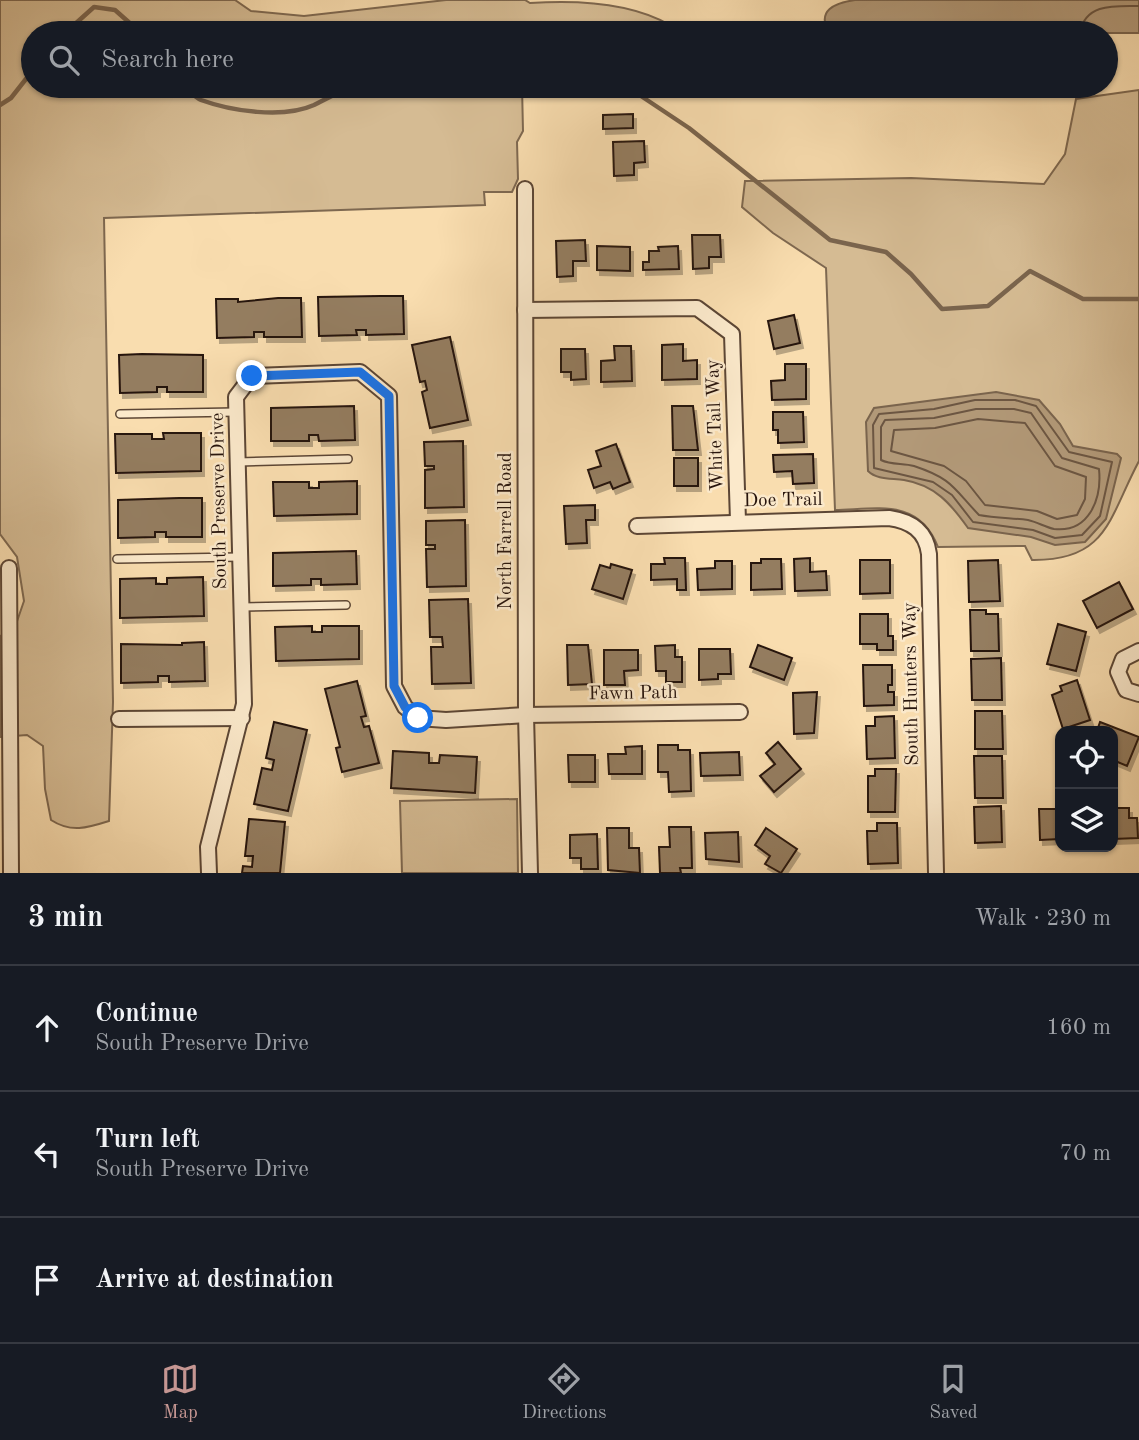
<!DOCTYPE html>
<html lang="en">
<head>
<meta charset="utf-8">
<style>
  body { margin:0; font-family:"Old Standard TT",serif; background:#242831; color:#f1f3f6 }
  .controls { position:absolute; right:21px; bottom:21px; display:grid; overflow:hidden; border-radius:14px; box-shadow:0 2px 5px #0004 }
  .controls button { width:63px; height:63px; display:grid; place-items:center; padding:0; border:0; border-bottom:2px solid #363941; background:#171b24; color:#f1f3f6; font:35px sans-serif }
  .stop { position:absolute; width:21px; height:21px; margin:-16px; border:5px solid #1a73e8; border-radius:50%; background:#fff }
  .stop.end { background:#1a73e8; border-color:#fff; box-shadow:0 2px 7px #0008 }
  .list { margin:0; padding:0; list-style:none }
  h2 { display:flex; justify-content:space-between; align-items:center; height:91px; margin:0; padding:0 28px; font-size:30px }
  h2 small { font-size:23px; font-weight:400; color:#9ea1a6 }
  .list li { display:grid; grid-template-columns:46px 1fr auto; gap:21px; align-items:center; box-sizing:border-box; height:126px; padding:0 28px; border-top:2px solid #363941 }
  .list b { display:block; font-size:26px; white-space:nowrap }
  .list p { margin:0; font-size:23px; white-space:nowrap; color:#9ea1a6 }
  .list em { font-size:23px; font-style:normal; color:#9ea1a6 }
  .icon { flex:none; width:38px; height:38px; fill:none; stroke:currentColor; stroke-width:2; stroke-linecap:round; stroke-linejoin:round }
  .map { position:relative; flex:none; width:1139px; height:873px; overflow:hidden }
  .search { position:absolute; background:#171b24; box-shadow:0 2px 5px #0004; left:21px; right:21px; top:21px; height:77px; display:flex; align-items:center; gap:18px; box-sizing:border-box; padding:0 24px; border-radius:38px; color:#9ea1a6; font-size:26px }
  .sheet { height:469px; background:#171b24 }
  nav { display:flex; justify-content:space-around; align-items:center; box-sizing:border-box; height:98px; border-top:2px solid #363941; background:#171b24; font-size:19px; color:#9ea1a6 }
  nav a { display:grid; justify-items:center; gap:4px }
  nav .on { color:#c59692 }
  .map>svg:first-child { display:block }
  .green { fill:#d5bb93; stroke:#7e6850; stroke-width:2 }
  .water { fill:#b29978; stroke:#7a644d; stroke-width:2 }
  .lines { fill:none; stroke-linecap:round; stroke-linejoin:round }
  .shore { stroke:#6c5642; stroke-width:2 }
  .stream { stroke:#7a644d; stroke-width:4.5 }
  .building { fill:#947d61; stroke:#27140c; stroke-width:2; filter:url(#shadow) }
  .service-casing { stroke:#5c4635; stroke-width:10 }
  .minor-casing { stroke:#5c4635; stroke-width:18 }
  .service { stroke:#fbe9cb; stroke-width:7 }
  .minor { stroke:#fbe9cb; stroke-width:14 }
  .route { stroke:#1a73e8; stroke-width:9 }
  .labels { text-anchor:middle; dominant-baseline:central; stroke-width:5; stroke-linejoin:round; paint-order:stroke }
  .street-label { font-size:19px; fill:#27140c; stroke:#fbe9cb }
</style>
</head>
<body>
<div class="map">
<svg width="1139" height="873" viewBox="0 0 1139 873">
  <defs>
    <filter id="shadow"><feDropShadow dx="3" dy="5" stdDeviation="0" flood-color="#0004"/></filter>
  </defs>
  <rect width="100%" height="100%" fill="#f9ddaf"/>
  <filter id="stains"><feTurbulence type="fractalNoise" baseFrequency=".00286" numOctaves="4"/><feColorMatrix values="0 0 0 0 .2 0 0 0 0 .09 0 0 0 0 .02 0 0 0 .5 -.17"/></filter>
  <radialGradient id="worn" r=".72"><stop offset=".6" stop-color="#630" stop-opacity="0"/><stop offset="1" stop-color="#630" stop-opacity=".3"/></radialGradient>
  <g class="green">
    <path d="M0,0H235L251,11L304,16L446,0H525L530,3C575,0 630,2 670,25L652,33H33V86H522L523,131L517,142L518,179L512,192H484L485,205L104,218L113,702L109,821C87,828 71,833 51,820L45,789L43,746L27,735L0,737V636L14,630L24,601L17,557L0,534Z"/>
    <path d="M1139,90V461C1109,517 1108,561 1032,560L1025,546L938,547C919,498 878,509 835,510L826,268L773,233L742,207L745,181L911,178L1044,184L1065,154L1076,99Z"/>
    <polygon points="517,799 518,873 402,873 400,801"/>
  </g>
  <g class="water">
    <path d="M855,0H1139V33H829C816,10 835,3 855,0Z"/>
    <path d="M996,392L1039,400L1060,424L1073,446L1117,454L1121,458L1106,519L1085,542L1055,545L1031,537L968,528C951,504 935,485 904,480C892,478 877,480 868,471L866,422L874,408Z"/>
  </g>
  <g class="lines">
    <g class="shore">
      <path d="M1080,33C1085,3 1115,6 1139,6"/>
      <polygon points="975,400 1015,400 1036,406 1069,452 1112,462 1100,516 1082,535 1055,538 1033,530 973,522 952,495 933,482 874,468 873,425 879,414 934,409"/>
      <path d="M976,409H1014L1031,413L1062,458L1099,469C1102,499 1089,533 1054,529C1045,527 1037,522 1028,520C1012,518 995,518 979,515C953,488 953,479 914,466C903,463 891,465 881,460V427L885,420L934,418Z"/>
      <polygon points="978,419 1025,423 1055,466 1086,477 1085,499 1077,515 1057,519 1037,511 985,505 966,481 944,466 891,451 894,430 935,428"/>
    </g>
    <g class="stream">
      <polyline points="65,33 94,7 115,10 141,33"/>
      <path d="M184,86C189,90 194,97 201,100C231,111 283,119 314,105C328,98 341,90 358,86"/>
      <polyline points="626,86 689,128 830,240 886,252 911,274 942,309 988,306 1030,271 1083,299 1139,299"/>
      <polyline points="0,105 11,98 33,70"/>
    </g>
  </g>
  <g class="building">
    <polygon points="633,114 633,128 603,129 603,115"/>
    <polygon points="644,141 645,162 634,163 634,175 614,176 613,142"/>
    <polygon points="692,235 720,235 721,257 709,257 709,268 693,269"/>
    <polygon points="585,240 586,261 573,261 573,276 557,277 556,241"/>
    <polygon points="597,246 630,247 630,271 597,270"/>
    <polygon points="678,246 679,269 643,270 643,262 649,262 649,251 659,251 658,247"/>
    <polygon points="380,296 403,296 404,334 366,335 366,330 356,330 357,335 319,336 318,297"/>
    <polygon points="278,298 301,298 302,337 264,337 264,332 254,332 254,337 217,338 216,299 238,299 238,302"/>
    <polygon points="794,315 800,343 774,349 768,321"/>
    <polygon points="450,337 468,420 430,428 422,392 427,390 425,381 420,382 412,345"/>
    <polygon points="683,344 683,361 697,360 697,379 662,380 662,345"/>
    <polygon points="614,346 631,346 632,381 601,382 601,361 615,360"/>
    <polygon points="561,349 585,349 586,379 571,380 571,372 561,372"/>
    <polygon points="142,354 203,355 203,392 167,392 167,387 157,387 157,392 120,393 119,355"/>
    <polygon points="785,364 806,364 806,399 772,400 771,381 785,380"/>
    <polygon points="354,406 355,440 319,441 318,435 309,435 309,441 271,441 271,408"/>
    <polygon points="672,406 693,406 698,450 673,450"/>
    <polygon points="773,412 803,412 804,442 778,443 778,430 773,430"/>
    <polygon points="163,433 201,433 201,471 116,473 115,434 152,434 152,439 164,439"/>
    <polygon points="463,441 464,507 425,508 425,470 434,469 434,466 425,466 424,442"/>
    <polygon points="616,444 630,482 613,489 610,482 594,488 588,470 601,466 596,451"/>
    <polygon points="813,454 814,483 793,484 792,471 774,472 773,455"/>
    <rect x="674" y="458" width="24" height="28"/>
    <polygon points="357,481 357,514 274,516 273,482 309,482 309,488 319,488 319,482"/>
    <polygon points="179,498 202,498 202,537 166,537 166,532 155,532 155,537 118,538 118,500"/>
    <polygon points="595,505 595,520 586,520 587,543 566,544 564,506"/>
    <polygon points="465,520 466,586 427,587 426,549 435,549 435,545 426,545 426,521"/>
    <polygon points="356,551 357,584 321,585 321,579 311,579 311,585 273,586 273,553"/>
    <polygon points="664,558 685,558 686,590 677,590 677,579 651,580 651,564 665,564"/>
    <polygon points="810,558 810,572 826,571 827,590 795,591 794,559"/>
    <polygon points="761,559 781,559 782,589 751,590 751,563 761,563"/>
    <polygon points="860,560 890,560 890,593 860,594"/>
    <polygon points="998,560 1000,601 969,602 968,561"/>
    <polygon points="715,561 732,561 732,589 698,590 697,569 715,568"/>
    <polygon points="611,564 632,570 623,599 592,589 600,565 610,568"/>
    <polygon points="203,577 204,616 120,618 120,579 156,578 156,584 167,584 167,578"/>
    <polygon points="1119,582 1133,609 1097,628 1083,601"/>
    <polygon points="468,599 471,683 432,684 431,647 443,647 442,637 430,637 429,600"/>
    <polygon points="970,610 986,610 986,614 998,614 999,651 971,651"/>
    <polygon points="860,614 888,614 888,636 893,636 893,650 877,650 877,644 860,644"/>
    <polygon points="1058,624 1086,632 1076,671 1047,664"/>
    <polygon points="312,626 312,632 322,632 322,626 359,626 359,659 276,661 275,627"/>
    <polygon points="204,642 205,681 169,682 169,676 158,676 158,682 121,683 121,644 182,645 182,643"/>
    <polygon points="567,645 588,645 592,684 568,685"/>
    <polygon points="675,645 675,657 682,657 682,682 666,682 666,671 656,671 655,646"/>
    <polygon points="758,645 792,658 784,680 750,667"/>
    <polygon points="699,649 730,649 731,674 718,674 718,679 699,680"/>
    <polygon points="604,650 638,650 638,670 624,671 625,685 604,685"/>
    <polygon points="1001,658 1002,700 972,700 971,659"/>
    <polygon points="863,665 892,665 892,685 888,685 888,692 894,692 894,705 864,706"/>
    <polygon points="1077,680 1090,720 1063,729 1052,695 1062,691 1060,686"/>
    <polygon points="357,681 366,716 361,717 364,727 369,726 379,763 342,772 336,748 340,747 325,689"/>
    <polygon points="817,692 814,733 794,734 793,693"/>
    <polygon points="975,711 1002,711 1003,749 975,749"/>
    <polygon points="894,716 895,758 867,759 866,726 875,726 875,717"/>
    <polygon points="274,722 307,730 288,811 254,804 262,768 272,770 274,760 266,758"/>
    <polygon points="1100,722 1139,737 1127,766 1113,760 1113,731 1097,731"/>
    <polygon points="778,742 801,769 774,792 760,776 775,764 766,753"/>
    <polygon points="658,745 678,745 678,750 690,750 691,791 669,792 668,772 658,772"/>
    <polygon points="642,746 642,774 609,774 608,754 626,754 625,747"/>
    <polygon points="393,751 429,753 429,763 439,763 440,755 477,757 475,793 391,788"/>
    <polygon points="739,752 740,775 701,776 700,753"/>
    <polygon points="568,755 595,755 595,782 569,782"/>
    <polygon points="974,756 1002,756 1003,798 975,798"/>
    <polygon points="875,769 896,769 895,812 868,812 868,776 875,776"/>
    <polygon points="1001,806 1002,842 975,843 974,807"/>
    <polygon points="1113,808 1129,808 1129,818 1137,818 1138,838 1113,839"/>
    <polygon points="1039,809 1060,809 1060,839 1040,840"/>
    <polygon points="249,819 285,822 280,873 242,873 243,866 252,867 253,856 245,856"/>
    <polygon points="877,823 897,823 898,863 868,864 867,831 877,831"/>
    <polygon points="669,827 691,827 692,868 680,868 681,873 660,873 659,847 670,847"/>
    <polygon points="607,828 629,828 629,848 639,848 640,873 608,870"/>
    <polygon points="766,828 797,849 781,873 765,864 770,856 755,845"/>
    <polygon points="738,832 739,862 706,859 705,833"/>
    <polygon points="597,834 598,869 581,869 581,858 570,858 570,835"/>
  </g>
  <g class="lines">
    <defs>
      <g id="service">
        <polyline points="120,414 236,412"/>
        <polyline points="238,462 348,459"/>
        <polyline points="117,559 240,557"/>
        <polyline points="242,607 346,605"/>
      </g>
      <g id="minor">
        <polyline points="525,189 526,715 530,873"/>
        <polyline points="525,310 697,308 732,334 738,521"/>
        <path d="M637,526L889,518C910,521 926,530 929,554L936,873"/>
        <polyline points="9,568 11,873"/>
        <polyline points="1139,651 1123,659 1118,672 1126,690 1139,694"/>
        <polyline points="119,719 242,718"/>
        <polyline points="209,873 208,847 244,704 236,397 252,376 360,372 389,396 394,686 405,707 418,718 446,720 526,715 740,712"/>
      </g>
    </defs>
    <use href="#service" class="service-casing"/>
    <use href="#minor" class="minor-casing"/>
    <use href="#service" class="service"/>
    <use href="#minor" class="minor"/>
  </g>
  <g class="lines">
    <polyline class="route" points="252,376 360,372 389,396 394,686 405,707 418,718"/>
  </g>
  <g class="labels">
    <g class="street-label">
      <text transform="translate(716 425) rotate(-92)">White Tail Way</text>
      <text transform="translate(220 501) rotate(-91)">South Preserve Drive</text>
      <text transform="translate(783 501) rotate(-1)">Doe Trail</text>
      <text transform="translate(506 531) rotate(-90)">North Farrell Road</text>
      <text transform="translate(912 684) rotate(-91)">South Hunters Way</text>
      <text transform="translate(633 694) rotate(-1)">Fawn Path</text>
    </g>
  </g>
  <rect width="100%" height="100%" filter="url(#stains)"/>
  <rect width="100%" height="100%" fill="url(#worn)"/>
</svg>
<div class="controls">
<button><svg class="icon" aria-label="locate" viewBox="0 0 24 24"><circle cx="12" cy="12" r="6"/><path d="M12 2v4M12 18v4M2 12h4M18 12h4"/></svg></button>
<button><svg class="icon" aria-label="layers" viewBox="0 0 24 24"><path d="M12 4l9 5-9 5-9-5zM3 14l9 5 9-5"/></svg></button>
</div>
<div class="stop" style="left:418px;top:718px"></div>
<div class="stop end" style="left:252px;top:376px"></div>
<div class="search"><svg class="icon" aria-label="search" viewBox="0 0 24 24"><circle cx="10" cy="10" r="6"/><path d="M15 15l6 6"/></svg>Search here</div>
</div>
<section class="sheet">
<h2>3 min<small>Walk · 230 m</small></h2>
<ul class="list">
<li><svg class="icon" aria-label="ahead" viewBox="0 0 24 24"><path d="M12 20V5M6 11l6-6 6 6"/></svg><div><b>Continue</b><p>South Preserve Drive</p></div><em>160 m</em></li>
<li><svg class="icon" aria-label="left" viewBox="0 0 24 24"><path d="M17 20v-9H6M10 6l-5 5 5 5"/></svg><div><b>Turn left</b><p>South Preserve Drive</p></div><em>70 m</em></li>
<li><svg class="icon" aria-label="arrive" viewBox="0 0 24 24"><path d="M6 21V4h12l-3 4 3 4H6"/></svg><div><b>Arrive at destination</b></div></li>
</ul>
</section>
<nav>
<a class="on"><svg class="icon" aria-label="map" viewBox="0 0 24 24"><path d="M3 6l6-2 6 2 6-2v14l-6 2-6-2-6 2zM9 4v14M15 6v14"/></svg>Map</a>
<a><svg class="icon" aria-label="directions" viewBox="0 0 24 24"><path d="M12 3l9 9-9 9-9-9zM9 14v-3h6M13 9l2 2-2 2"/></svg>Directions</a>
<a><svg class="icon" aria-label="saved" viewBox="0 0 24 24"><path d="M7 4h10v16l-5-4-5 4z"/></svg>Saved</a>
</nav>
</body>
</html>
